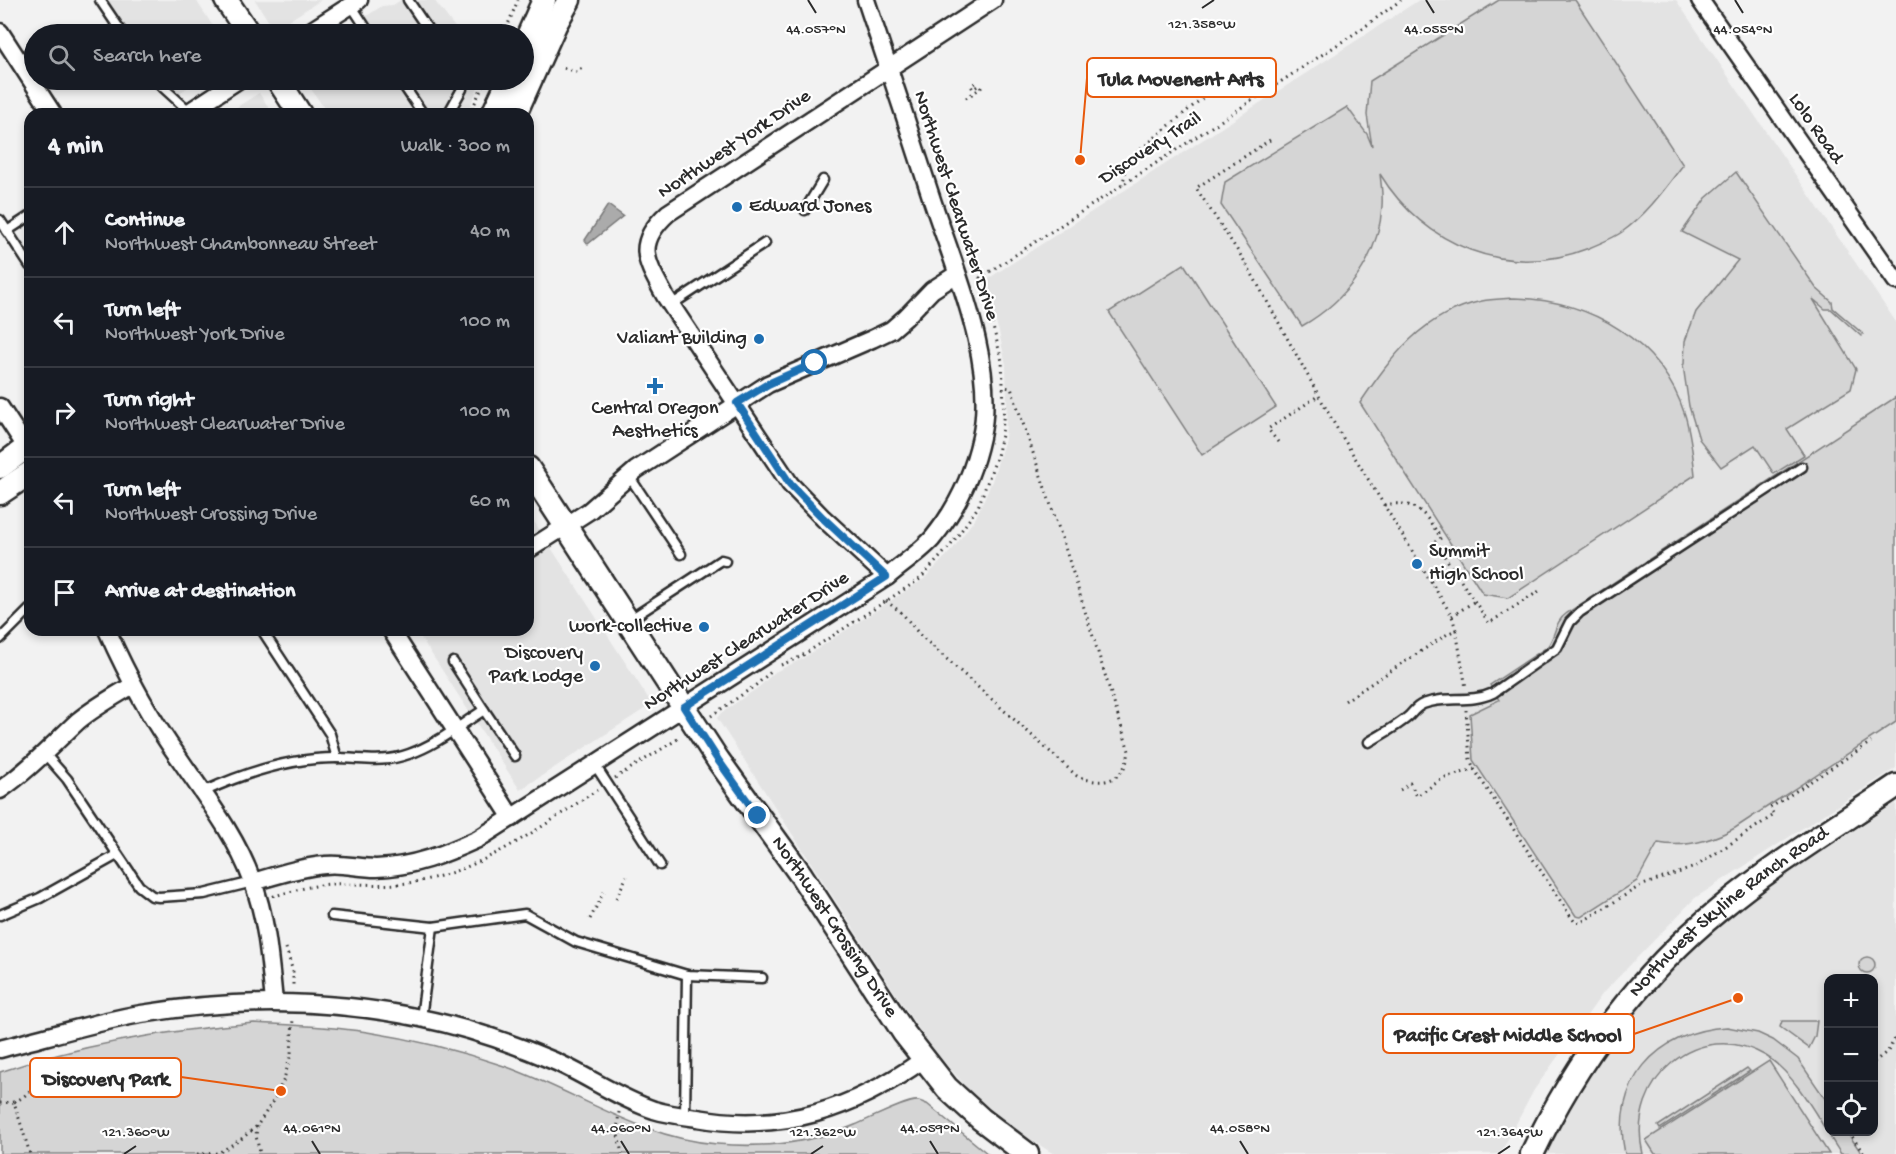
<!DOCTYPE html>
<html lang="en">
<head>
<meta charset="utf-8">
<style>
  body { margin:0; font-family:"Gochi Hand",sans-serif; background:#242831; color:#f1f3f6 }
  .controls { position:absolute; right:18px; bottom:18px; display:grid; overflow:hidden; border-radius:12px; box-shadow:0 3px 9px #0003 }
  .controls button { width:54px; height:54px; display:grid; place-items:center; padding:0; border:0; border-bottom:2px solid #363941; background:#171b24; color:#f1f3f6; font:30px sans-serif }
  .stop { position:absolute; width:18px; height:18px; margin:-14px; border:4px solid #1f6fb2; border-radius:50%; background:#fff }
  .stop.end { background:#1f6fb2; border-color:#fff; box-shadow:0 2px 6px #0008 }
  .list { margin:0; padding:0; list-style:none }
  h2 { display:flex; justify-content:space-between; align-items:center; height:78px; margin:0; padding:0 24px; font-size:26px }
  h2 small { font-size:20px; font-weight:400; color:#9ea1a6 }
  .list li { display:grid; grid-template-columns:39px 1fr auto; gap:18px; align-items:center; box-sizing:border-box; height:90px; padding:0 24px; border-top:2px solid #363941 }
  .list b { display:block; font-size:22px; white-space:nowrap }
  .list p { margin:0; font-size:20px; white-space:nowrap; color:#9ea1a6 }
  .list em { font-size:20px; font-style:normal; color:#9ea1a6 }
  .icon { flex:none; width:33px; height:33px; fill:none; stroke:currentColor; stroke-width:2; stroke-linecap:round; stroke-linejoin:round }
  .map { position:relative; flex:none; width:1896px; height:1154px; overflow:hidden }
  .search { position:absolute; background:#171b24; box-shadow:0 3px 9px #0003; left:24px; top:24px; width:510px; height:66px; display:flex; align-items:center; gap:15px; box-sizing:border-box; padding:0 21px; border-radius:33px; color:#9ea1a6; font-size:22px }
  .panel { position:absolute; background:#171b24; box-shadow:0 3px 9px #0003; left:24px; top:108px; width:510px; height:528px; border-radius:18px }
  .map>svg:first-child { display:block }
  .built { fill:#e3e3e3; fill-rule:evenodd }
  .green { fill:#d5d5d5; stroke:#808080; stroke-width:1.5 }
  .water { fill:#ababab; stroke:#787878; stroke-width:1.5 }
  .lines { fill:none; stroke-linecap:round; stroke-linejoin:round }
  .lane-casing { stroke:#2b2b2b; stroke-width:13 }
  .street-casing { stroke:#2b2b2b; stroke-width:21 }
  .secondary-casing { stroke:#2b2b2b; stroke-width:27 }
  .path { stroke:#2b2b2b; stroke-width:3; stroke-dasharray:1.5 4.5; stroke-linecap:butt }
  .lane { stroke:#fff; stroke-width:8 }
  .street { stroke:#fff; stroke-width:16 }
  .secondary { stroke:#fff; stroke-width:22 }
  .route { stroke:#1f6fb2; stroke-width:8 }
  .ticks { fill:none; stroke:#2b2b2b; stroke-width:2 }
  .poi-dot { fill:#1f6fb2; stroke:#fff; stroke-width:2 }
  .labels { text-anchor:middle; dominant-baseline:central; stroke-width:4.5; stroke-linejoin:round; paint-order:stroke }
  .street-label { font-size:20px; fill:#2b2b2b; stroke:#fff }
  .poi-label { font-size:20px; fill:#2b2b2b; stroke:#fff; text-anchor:end }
  .ticks-label { font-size:15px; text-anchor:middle; fill:#2b2b2b; stroke:#fff; stroke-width:4.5; stroke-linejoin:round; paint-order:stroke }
  .leader { fill:none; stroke:#e8590c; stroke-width:2 }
  .callout-dot { fill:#e8590c; stroke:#fff; stroke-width:2 }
  .callout { fill:#fff; stroke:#e8590c; stroke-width:2 }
  .callout-label { font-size:21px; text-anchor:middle; font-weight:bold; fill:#2b2b2b }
</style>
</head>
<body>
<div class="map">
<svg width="1896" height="1154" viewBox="0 0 1896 1154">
  <rect width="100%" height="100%" fill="#f2f2f2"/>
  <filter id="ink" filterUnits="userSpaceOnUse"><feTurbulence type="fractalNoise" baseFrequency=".0167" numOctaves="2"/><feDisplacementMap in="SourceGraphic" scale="12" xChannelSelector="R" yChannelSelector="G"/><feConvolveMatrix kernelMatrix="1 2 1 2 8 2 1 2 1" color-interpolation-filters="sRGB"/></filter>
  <g filter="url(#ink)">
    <g class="built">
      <polygon points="108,0 196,0 218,34 130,34"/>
      <polygon points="255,0 321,0 274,30"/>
      <polygon points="401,0 434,0 460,34 343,34 350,27 382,6 393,5"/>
      <polygon points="1419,0 1676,0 1896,322 1896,768 1695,898 1603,993 1534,1090 1500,1154 1054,1154 1030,1139 998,1115 970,1091 939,1056 916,1025 717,718 721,713 759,687 775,672 802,659 924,579 953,549 976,517 992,481 1005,439 1007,405 1006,365 999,332 983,282"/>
      <polygon points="164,80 200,80 179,93"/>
      <polygon points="305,80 481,80 467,114 328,114"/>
      <polygon points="259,93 273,114 226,114"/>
      <polygon points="528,512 652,704 520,790 416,630 528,630"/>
      <path d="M1896,803V1154H1547L1562,1121L1604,1054L1631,1017L1679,962L1735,911L1760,892ZM1828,978H1874V1132H1828Z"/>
    </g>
    <g class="green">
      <path d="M1499,0H1575L1683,165C1664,190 1647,214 1622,232C1612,239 1600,243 1589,248C1507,280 1424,246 1380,174C1381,184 1383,195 1382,206C1379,258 1346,301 1302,326L1221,205L1225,182L1347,107L1367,134L1372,146L1367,115L1370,81Z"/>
      <polygon points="1736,172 1816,288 1832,302 1833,308 1863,334 1861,336 1831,309 1825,309 1813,299 1856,369 1851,389 1787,429 1804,455 1774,474 1755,445 1721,467 1699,439 1689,406 1683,365 1684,364 1685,341 1696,312 1738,260 1682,232 1706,198"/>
      <polygon points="1184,264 1276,407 1202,455 1109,312"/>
      <path d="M1514,298C1590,300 1661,340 1685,415C1691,435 1693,455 1695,475L1508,598L1483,594L1360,403C1392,356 1422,314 1482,301C1492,299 1503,299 1514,298Z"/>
      <path d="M1896,397V722L1735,828C1711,841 1686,848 1658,843L1637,881L1581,917L1576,916L1473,760L1470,714L1499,700L1490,685L1547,647C1556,636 1554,622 1567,613Z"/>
      <circle cx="1867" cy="965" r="8"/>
      <polygon points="1782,1021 1817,1021 1815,1036 1809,1048 1780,1027"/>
      <path d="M254,1023C292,1025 330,1026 367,1032C413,1039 460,1051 504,1066C576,1091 639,1138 717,1144C763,1148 812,1143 855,1125C868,1120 907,1099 919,1101C920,1101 926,1104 927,1104L988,1154H0V1072C82,1044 168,1030 254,1023Z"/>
      <path d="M1727,1027L1758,1033L1773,1040L1798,1059L1828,1103V1132H1847L1862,1154H1841C1820,1123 1798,1076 1766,1056C1699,1016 1625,1080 1643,1154H1625C1610,1083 1656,1031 1727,1027Z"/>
      <polygon points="1769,1061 1829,1154 1655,1154 1646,1140"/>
      <polygon points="1747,1068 1750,1071 1660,1129 1658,1126"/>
    </g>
    <polygon class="water" points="608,205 623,216 588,244 585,240"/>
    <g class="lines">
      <defs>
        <g id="lane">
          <polyline points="100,0 123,34"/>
          <polyline points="408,0 431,34"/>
          <polyline points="351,5 370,34"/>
          <polyline points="155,80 190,112"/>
          <polyline points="400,80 423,114"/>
          <polyline points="448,114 462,89 460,80"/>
          <polyline points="805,210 823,180"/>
          <polyline points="0,220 30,266"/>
          <polyline points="7,231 30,216"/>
          <polyline points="671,305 765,243"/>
          <polyline points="629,476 681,554"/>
          <polyline points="629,620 721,560 725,561"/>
          <polyline points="262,630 330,734 337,758"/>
          <polyline points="0,639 30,609"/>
          <polyline points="484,710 515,756"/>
          <path d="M1369,742C1382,734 1398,726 1409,716C1414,711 1416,707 1423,704C1446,695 1470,704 1493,693L1557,648L1570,622L1580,612L1802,467"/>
          <polyline points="45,754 67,779 139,886 152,896 159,897 204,894 253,882"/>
          <polyline points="595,765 660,865"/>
          <path d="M203,792C244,773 291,758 336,758C363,758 381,764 409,754C436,745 460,725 484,710L453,662"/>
          <polyline points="0,915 40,898 117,855"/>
          <polyline points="332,916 433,927 525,914 576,942 687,975 762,978"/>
          <polyline points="421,1018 433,927"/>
          <polyline points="685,1116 687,975"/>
        </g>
        <g id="street">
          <polyline points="1700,0 1896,281"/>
          <polyline points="0,32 53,114"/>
          <polyline points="306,34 359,0"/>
          <polyline points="186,114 238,80"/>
          <polyline points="0,407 30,453"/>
          <polyline points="528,550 589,511 636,470 768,384 872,339 891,330 906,317 932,290 957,274"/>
          <path d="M887,577L823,518L790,484L665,296C646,261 634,244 668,213L993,0"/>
          <path d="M107,630C127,675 150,718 179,758C206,798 235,834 252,880C267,918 270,962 274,1002"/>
          <polyline points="391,630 512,818"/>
          <path d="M0,790C29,770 52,745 78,721C95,707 115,696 133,685"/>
          <path d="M253,882C277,875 301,867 325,865C342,863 359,868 376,868C413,867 445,854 478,839L887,577C901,565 919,553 932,539C956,510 973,474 981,437C997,365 956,272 933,203C911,135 889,68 866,0"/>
          <path d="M0,1049C47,1037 94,1022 141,1014C233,999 329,999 420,1018C465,1027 512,1043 554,1061C588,1076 618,1098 654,1110C667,1114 683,1116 697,1118C783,1133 854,1109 924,1059"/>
        </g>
        <g id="secondary">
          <polyline points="226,0 249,34"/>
          <polyline points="524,45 544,0"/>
          <polyline points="278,80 300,114"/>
          <polyline points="493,114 509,80"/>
          <polyline points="515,114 555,25 569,0"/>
          <polyline points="0,467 30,445"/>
          <path id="s1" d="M528,468L718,760L801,875L904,1033L947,1088L981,1119L1027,1154"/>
          <polyline points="0,493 30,473"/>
          <path id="s2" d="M1532,1154C1576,1061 1640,974 1720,909C1775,863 1837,826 1896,786"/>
        </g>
      </defs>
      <use href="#lane" class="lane-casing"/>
      <use href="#street" class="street-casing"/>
      <use href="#secondary" class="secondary-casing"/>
      <g class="path">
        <polyline points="504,34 518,0"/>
        <polyline points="564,68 576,72 584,67"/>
        <polyline points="966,98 981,88 979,85 973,89 971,86 976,82"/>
        <polyline points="470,114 485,80"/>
        <polyline points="1270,140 1196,188 1247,265 1335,425 1452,616 1456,630 1449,633 1343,702"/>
        <polyline points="1122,185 1128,164 1135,154 1217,86"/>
        <polyline points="1278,442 1268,429 1318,396"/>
        <path d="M1384,505C1417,499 1425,514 1441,538L1435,542L1489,623L1541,590"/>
        <path d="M886,601L902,613L920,635L1077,776C1103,787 1125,782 1129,751L1063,541L1011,388L1004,387"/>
        <polyline points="1452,616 1475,601"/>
        <polyline points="1456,630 1466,688"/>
        <polyline points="781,665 800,657 920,579 951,545 978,507 997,456 1002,435 1004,405 1002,361 980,278 1363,28 1401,0"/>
        <polyline points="1466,710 1470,759 1474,769 1571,917 1575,922 1580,923 1640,886 1695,867 1774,815 1770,808 1871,742"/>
        <polyline points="711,716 756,685 773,670"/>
        <polyline points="615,778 681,737"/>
        <polyline points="1400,790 1410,783 1417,796 1442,779 1474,769"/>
        <path d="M274,897V896C293,891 312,885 332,884C360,883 387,887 414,882C482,871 541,827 597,790"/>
        <polyline points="616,898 627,876"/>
        <polyline points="590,919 604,892"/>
        <polyline points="286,948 293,972 293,988"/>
        <polyline points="1874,1062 1888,1051 1896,1037"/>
        <polyline points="1828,1091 1825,1094 1828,1100"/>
        <path d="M14,1102C35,1093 40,1076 33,1056"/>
        <polyline points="0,1103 14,1102 30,1154"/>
        <polyline points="619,1112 617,1130 622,1154"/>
        <polyline points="257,1126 256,1136 260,1154"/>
        <polyline points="1849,1132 1864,1154"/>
        <polyline points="197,1154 218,1153 240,1140 257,1126 275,1098 284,1079 291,1054 293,1018"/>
      </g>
      <use href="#lane" class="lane"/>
      <use href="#street" class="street"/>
      <use href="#secondary" class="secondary"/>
    </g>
  </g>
  <g class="lines" filter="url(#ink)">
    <polyline class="route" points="758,816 718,760 684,707 886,577 823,518 790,484 737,403 768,384 815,363"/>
  </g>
  <path class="ticks" d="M808,0L816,13M1426,0L1434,13M1735,0L1743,13M1202,8L1214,0M312,1141L320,1154M621,1141L629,1154M930,1141L938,1154M1240,1141L1248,1154M124,1154L136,1146M811,1154L823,1146M1498,1154L1510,1146"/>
  <g class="poi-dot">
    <circle cx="737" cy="207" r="6"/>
    <circle cx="759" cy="339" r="6"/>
    <path d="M652 377h6v6h6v6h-6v6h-6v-6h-6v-6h6z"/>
    <circle cx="1417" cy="564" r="6"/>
    <circle cx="704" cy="627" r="6"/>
    <circle cx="595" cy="666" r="6"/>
  </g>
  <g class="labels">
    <g class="street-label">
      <text transform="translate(1815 129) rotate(55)">Lolo Road</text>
      <text transform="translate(735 145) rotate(-34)">Northwest York Drive</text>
      <text transform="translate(1151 149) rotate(-33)">Discovery Trail</text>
      <text transform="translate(955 206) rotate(72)">Northwest Clearwater Drive</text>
      <text transform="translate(747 642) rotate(-33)">Northwest Clearwater Drive</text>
      <text stroke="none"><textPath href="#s2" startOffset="316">Northwest Skyline Ranch Road</textPath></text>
      <text stroke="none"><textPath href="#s1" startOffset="552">Northwest Crossing Drive</textPath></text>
    </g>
    <g class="poi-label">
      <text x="749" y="207" text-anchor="start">Edward Jones</text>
      <text x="747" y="339">Valiant Building</text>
      <text x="655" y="409" text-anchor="middle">Central Oregon<tspan x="655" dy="23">Aesthetics</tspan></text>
      <text x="1429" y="552" text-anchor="start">Summit<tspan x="1429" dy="23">High School</tspan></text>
      <text x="692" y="627">work-collective</text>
      <text x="583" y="654">Discovery<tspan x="583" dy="23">Park Lodge</tspan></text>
    </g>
  </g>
  <g class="ticks-label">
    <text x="1202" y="28">121.358°W</text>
    <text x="1743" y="33">44.054°N</text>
    <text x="816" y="33">44.057°N</text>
    <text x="1434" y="33">44.055°N</text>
    <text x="312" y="1132">44.061°N</text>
    <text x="621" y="1132">44.060°N</text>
    <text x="930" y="1132">44.059°N</text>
    <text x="1240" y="1132">44.058°N</text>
    <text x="136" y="1136">121.360°W</text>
    <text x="823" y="1136">121.362°W</text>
    <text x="1510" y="1136">121.364°W</text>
  </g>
  <path class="leader" d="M1080 160L1087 78M1738 998L1634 1034M281 1091L181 1077"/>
  <g class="callout-dot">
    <circle cx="1080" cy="160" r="6"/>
    <circle cx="1738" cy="998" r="6"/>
    <circle cx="281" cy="1091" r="6"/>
  </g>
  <g class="callout">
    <rect x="1087" y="58" width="189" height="39" rx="6"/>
    <rect x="1383" y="1014" width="251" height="39" rx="6"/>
    <rect x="30" y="1058" width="151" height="39" rx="6"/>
  </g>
  <g class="callout-label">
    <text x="1181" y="85">Tula Movenent Arts</text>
    <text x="1508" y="1041">Pacific Crest Middle School</text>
    <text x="106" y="1085">Discovery Park</text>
  </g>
</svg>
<div class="controls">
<button>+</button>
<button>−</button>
<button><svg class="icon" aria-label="locate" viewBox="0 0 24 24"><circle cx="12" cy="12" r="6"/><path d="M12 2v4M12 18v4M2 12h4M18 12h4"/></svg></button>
</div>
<div class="stop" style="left:815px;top:363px"></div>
<div class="stop end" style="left:758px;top:816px"></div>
<div class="search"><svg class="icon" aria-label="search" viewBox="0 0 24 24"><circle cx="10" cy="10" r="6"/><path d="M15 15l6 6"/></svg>Search here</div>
<section class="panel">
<h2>4 min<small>Walk · 300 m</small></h2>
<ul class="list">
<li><svg class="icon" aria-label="ahead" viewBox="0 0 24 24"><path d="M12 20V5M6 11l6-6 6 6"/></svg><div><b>Continue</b><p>Northwest Chambonneau Street</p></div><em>40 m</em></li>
<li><svg class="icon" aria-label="left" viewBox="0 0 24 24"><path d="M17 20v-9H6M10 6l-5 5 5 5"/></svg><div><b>Turn left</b><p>Northwest York Drive</p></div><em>100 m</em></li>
<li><svg class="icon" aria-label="right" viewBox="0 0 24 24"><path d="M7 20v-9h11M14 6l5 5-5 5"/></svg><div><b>Turn right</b><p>Northwest Clearwater Drive</p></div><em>100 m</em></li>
<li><svg class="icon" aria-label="left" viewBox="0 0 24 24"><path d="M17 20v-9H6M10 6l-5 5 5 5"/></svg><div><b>Turn left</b><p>Northwest Crossing Drive</p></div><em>60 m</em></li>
<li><svg class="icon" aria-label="arrive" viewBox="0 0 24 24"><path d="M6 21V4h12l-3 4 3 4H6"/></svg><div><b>Arrive at destination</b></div></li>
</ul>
</section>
</div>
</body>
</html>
